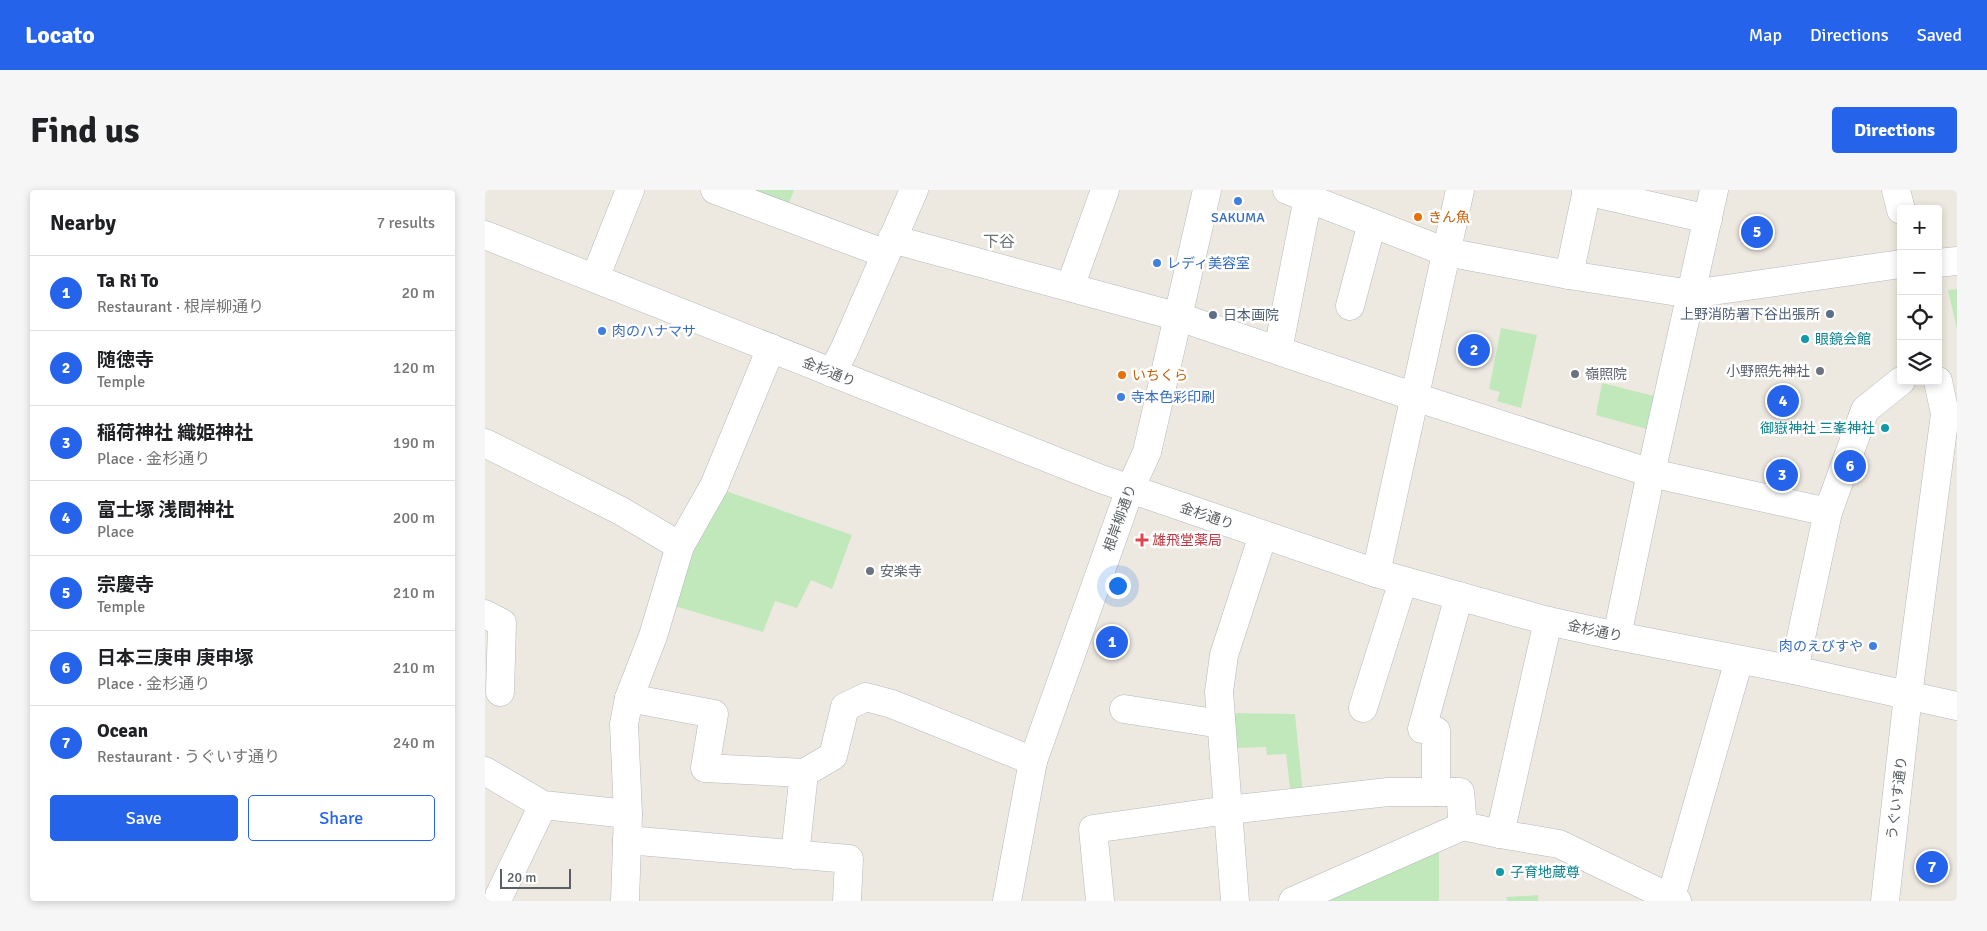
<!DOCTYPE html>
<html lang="en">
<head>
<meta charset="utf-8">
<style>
  body { margin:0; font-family:Signika,"Noto Sans JP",sans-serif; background:#f6f6f6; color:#202124 }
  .controls { position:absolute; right:15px; top:15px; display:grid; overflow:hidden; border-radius:5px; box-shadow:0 2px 8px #0003 }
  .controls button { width:45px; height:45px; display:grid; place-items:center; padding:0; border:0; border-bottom:1px solid #e0e0e0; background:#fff; color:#202124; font:25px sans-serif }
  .scale { position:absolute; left:15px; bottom:12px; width:71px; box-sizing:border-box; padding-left:5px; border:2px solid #595f63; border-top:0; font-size:14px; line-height:18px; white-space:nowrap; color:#595f63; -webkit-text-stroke:4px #fff; paint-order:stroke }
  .you { position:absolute; left:632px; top:395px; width:18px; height:18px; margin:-12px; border:4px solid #fff; border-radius:50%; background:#1a73e8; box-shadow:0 0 0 8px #1a73e833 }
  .badge { display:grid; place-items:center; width:32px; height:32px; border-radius:50%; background:#2563eb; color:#fff; font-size:16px; font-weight:700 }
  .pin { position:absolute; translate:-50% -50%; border:2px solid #fff; box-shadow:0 1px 5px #0006 }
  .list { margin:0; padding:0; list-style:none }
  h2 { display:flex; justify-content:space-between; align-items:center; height:65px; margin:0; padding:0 20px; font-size:21px }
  h2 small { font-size:16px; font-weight:400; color:#757577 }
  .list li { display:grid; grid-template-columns:32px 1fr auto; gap:15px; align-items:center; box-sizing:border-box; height:75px; padding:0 20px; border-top:1px solid #e0e0e0 }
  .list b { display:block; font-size:19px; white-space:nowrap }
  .list p { margin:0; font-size:16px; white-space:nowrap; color:#757577 }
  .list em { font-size:16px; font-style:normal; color:#757577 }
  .actions { display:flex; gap:10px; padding:15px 20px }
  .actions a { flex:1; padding:11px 0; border:1px solid #2563eb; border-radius:5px; text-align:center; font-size:18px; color:#2563eb }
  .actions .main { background:#2563eb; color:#fff }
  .icon { flex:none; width:28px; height:28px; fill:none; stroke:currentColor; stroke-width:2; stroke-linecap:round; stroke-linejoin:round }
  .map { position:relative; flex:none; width:1472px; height:711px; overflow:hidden; border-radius:5px }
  header { display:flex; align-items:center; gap:30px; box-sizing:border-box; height:70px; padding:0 25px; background:#2563eb; color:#fff }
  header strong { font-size:24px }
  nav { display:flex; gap:28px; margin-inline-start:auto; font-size:18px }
  .intro { display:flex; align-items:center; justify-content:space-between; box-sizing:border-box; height:120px; padding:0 30px }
  h1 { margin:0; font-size:35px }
  .button { padding:12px 22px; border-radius:5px; background:#2563eb; color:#fff; font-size:18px; font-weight:700 }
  main { display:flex; gap:30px; padding:0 30px }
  aside { flex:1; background:#fff; border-radius:5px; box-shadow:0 2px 8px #0003 }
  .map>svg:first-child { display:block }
  .green { fill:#c0e8ba }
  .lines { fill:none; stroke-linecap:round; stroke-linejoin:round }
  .minor-casing { stroke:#b3b8bd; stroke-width:29 }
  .minor { stroke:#fff; stroke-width:28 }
  .shop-dot { fill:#3f7fe0; stroke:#fff; stroke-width:2 }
  .food-dot { fill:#e8710a; stroke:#fff; stroke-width:2 }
  .service-dot { fill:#5c6f8a; stroke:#fff; stroke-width:2 }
  .culture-dot { fill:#0f9aa8; stroke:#fff; stroke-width:2 }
  .worship-dot { fill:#6b7280; stroke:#fff; stroke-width:2 }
  .health-dot { fill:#e0444e; stroke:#fff; stroke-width:2 }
  .labels { text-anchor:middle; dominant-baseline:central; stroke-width:5; stroke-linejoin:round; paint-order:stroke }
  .shop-label { font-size:14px; fill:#366cbe; stroke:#fff; text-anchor:start }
  .food-label { font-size:14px; fill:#c56008; stroke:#fff; text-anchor:start }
  .service-label { font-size:14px; fill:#4e5e75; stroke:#fff; text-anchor:end }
  .culture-label { font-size:14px; fill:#0d838f; stroke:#fff; text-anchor:start }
  .worship-label { font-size:14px; fill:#5b616d; stroke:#fff; text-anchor:start }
  .street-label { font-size:14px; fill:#595f63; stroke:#fff }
  .health-label { font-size:14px; fill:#be3a42; stroke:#fff; text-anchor:start }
  .quarter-label { font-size:16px; fill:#6a7175; stroke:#fff }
</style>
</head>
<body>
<header>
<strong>Locato</strong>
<nav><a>Map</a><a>Directions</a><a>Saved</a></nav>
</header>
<div class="intro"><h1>Find us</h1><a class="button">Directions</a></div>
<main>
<aside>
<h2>Nearby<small>7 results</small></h2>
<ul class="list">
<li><span class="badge">1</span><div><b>Ta Ri To</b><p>Restaurant · 根岸柳通り</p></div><em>20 m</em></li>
<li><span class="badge">2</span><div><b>随徳寺</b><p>Temple</p></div><em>120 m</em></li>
<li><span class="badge">3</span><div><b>稲荷神社 織姫神社</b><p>Place · 金杉通り</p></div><em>190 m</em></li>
<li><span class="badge">4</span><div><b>富士塚 浅間神社</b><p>Place</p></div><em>200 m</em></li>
<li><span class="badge">5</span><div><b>宗慶寺</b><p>Temple</p></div><em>210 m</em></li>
<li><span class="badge">6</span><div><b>日本三庚申 庚申塚</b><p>Place · 金杉通り</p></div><em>210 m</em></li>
<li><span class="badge">7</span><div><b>Ocean</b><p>Restaurant · うぐいす通り</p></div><em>240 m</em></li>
</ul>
<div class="actions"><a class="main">Save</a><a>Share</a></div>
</aside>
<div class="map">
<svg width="1472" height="711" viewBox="0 0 1472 711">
  <rect width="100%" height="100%" fill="#eee9e0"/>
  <g class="green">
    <polygon points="244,0 309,0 301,21"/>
    <polygon points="1472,99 1472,139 1463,100"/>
    <polygon points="1016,138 1052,145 1036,218 1012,211 1015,202 1004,199"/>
    <polygon points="1117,193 1173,207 1165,240 1111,225"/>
    <polygon points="238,300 367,345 347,399 326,390 312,418 290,411 278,442 189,416 206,361"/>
    <polygon points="748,523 810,524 818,604 806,606 801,564 782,565 781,557 750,558"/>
    <polygon points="954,656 954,711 828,711"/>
    <polygon points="1053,705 1053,711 1022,711 1021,707"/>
  </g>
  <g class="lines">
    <defs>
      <g id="minor">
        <polyline points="230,0 401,64"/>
        <polyline points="802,0 961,62 1084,85 1206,104 1416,74"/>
        <polyline points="1411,0 1416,20"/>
        <polyline points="1101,1 1223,29"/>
        <polyline points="0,45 616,289 891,383 1063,431 1132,446 1309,480 1472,516"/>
        <polyline points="407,49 694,127 930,207 1166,283 1343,322 1309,480"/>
        <polyline points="1453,73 1472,71"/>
        <polyline points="1084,85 1102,0"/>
        <polyline points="110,88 145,0"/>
        <polyline points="585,97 620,0"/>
        <polyline points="865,116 887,33"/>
        <polyline points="793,160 823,8"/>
        <polyline points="347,183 359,160 429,0"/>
        <polyline points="0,253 136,321 195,356"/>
        <polyline points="1343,322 1380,220 1416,191"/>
        <polyline points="891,383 975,0"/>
        <polyline points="0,424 17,433 15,502"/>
        <polyline points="1132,446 1166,283 1229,0"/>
        <polyline points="144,508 229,524 220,578 319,583"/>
        <polyline points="878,518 918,391"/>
        <polyline points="639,519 736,534"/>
        <polyline points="0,581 58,615 143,624"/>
        <polyline points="951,602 951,541 937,539 974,406"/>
        <polyline points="1015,644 1063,431"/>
        <polyline points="142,650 364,669 362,711"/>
        <polyline points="310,665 319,583 348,566 360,517 381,507 407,514 548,571"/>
        <polyline points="14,706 58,615"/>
        <polyline points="1186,707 1254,470"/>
        <polyline points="140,711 143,624 139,534 144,508 168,446 195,356 229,296 286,158"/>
        <polyline points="522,711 548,571 645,299 662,262 722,0"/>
        <polyline points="615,711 608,639 743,620 903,602 975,602 978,636"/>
        <polyline points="750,711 734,502 739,465 778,345"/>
        <polyline points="808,711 978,636 1015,644 1074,654 1192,711"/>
        <polyline points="1400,711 1423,505 1460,224 1453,191"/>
      </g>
    </defs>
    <use href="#minor" class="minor-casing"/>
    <use href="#minor" class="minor"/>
  </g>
  <g class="shop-dot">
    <circle cx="753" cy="11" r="5"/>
    <circle cx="672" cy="73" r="5"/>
    <circle cx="117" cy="141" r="5"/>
    <circle cx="636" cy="207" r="5"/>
    <circle cx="1388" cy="456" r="5"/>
  </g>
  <g class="food-dot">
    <circle cx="933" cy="27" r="5"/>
    <circle cx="637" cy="185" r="5"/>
  </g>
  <g class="service-dot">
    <circle cx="1345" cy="124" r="5"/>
    <circle cx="728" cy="125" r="5"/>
  </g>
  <g class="culture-dot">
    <circle cx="1320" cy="149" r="5"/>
    <circle cx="1400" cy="238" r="5"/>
    <circle cx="1015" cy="682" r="5"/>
  </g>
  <g class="worship-dot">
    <circle cx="1335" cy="181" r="5"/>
    <circle cx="1090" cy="184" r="5"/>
    <circle cx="385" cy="381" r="5"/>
  </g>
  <path class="health-dot" d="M654.5 342.5h5v5h5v5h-5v5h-5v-5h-5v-5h5z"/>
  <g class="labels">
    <g class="shop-label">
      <text x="753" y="27" text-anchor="middle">SAKUMA</text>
      <text x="682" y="73">レディ美容室</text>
      <text x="127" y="141">肉のハナマサ</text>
      <text x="646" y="207">寺本色彩印刷</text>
      <text x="1378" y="456" text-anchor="end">肉のえびすや</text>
    </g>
    <g class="food-label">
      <text x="943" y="27">きん魚</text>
      <text x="647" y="185">いちくら</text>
    </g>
    <g class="service-label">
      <text x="1335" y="124">上野消防署下谷出張所</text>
      <text x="738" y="125" text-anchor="start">日本画院</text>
    </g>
    <g class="culture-label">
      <text x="1330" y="149">眼鏡会館</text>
      <text x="1390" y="238" text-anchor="end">御嶽神社 三峯神社</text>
      <text x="1025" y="682">子育地蔵尊</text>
    </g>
    <g class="worship-label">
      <text x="1325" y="181" text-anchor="end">小野照先神社</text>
      <text x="1100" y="184">嶺照院</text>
      <text x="395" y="381">安楽寺</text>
    </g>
    <g class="street-label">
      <text transform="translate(344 182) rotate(22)">金杉通り</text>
      <text transform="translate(722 326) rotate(19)">金杉通り</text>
      <text transform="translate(635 328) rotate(-70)">根岸柳通り</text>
      <text transform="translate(1110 441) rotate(12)">金杉通り</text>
      <text transform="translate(1412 608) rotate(-83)">うぐいす通り</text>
    </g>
    <g class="health-label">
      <text x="667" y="350">雄飛堂薬局</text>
    </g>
    <g class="quarter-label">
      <text x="514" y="52">下谷</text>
    </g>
  </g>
</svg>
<div class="controls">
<button>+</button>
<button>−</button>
<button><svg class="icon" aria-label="locate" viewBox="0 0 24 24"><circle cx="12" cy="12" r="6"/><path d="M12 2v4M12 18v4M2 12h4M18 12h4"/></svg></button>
<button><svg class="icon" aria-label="layers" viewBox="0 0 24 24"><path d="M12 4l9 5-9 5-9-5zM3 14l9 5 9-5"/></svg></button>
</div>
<div class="scale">20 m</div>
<div class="you"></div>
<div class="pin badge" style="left:627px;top:452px">1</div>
<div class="pin badge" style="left:989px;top:160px">2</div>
<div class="pin badge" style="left:1297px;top:285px">3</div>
<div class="pin badge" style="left:1298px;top:211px">4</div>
<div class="pin badge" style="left:1272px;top:42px">5</div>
<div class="pin badge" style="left:1365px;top:276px">6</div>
<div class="pin badge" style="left:1447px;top:677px">7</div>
</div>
</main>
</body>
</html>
